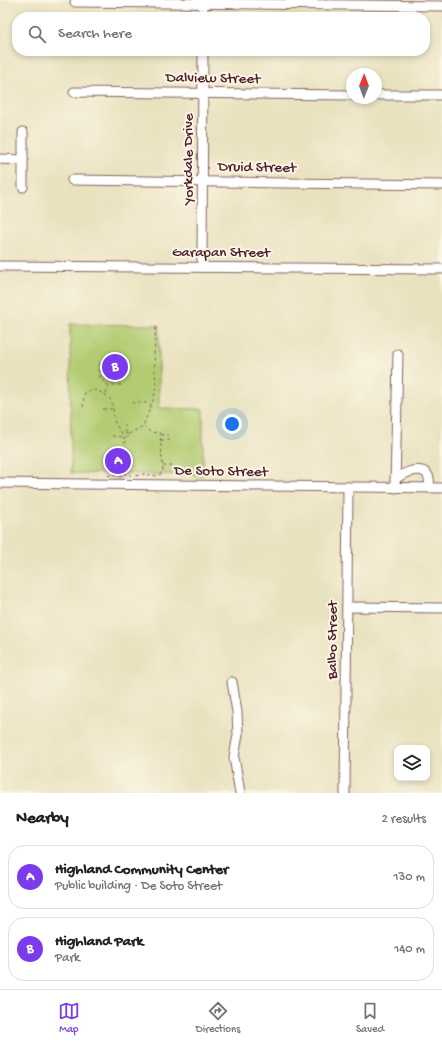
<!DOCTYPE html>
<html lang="en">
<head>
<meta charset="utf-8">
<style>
  body { margin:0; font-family:"Gochi Hand",sans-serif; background:#f6f6f6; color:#222 }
  .controls { position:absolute; right:12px; bottom:12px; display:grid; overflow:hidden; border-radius:8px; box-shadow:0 2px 6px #0003 }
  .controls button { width:36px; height:36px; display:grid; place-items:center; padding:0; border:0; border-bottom:1px solid #e0e0e0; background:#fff; color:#222; font:20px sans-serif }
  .compass { position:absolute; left:346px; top:68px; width:36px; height:36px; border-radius:50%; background:#fff; box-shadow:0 2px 6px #0003; rotate:1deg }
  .you { position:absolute; left:232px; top:424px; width:14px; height:14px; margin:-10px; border:3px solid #fff; border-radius:50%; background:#1a73e8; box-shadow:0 0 0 6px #1a73e833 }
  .badge { display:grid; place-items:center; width:26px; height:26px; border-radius:50%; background:#7c3aed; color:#fff; font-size:13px; font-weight:700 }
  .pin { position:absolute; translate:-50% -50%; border:2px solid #fff; box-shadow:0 1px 4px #0006 }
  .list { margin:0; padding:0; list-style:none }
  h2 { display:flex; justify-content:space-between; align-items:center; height:52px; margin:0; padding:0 16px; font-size:17px }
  h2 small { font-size:13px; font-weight:400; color:#767676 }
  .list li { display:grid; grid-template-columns:26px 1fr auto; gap:12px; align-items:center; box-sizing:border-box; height:64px; margin:0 8px 8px; padding:0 8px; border:1px solid #e0e0e0; border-radius:16px }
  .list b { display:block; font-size:15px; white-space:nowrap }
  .list p { margin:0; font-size:13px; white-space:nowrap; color:#767676 }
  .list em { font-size:13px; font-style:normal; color:#767676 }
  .icon { flex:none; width:22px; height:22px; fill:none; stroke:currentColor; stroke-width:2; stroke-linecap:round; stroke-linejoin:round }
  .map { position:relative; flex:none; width:442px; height:793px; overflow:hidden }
  .search { position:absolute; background:#fff; box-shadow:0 2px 6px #0003; left:12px; right:12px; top:12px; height:44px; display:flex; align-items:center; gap:10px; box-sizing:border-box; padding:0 14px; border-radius:16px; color:#767676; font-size:15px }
  .sheet { height:196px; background:#fff }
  nav { display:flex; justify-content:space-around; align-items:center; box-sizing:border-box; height:56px; border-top:1px solid #e0e0e0; background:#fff; font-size:11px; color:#767676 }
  nav a { display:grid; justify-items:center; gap:2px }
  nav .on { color:#7c3aed }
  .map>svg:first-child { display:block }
  .green { fill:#b3cc72; stroke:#7e764e }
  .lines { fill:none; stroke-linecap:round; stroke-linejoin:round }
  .minor-casing { stroke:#82635f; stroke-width:11 }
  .path { stroke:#82635f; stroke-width:1; stroke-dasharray:3 3; stroke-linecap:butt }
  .minor { stroke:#fff; stroke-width:9 }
  .labels { text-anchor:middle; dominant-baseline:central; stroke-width:4; stroke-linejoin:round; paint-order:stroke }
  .street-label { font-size:15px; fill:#4a1f2b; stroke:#fcf5e5 }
</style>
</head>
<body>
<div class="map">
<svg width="442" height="793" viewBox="0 0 442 793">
  <rect width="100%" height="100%" fill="#fcf5e5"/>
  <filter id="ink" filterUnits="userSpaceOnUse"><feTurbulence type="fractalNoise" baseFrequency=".025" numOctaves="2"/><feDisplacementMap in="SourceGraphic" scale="8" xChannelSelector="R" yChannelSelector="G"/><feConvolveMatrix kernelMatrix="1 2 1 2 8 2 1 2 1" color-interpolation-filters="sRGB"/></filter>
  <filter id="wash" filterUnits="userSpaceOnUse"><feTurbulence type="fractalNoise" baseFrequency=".012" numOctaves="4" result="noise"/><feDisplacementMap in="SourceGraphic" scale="16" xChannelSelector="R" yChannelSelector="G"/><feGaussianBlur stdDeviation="0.9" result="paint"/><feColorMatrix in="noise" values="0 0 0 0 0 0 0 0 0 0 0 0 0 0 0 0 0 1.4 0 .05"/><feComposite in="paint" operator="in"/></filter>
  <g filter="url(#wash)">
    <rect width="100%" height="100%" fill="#e9e2bf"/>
    <polygon class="green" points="70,324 159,325 159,408 203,409 203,475 71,473"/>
  </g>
  <g filter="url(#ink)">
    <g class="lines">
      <defs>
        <g id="minor">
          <polyline points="75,2 442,6"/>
          <polyline points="203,17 203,0"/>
          <polyline points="74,92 352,95"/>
          <polyline points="376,95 442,95"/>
          <polyline points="23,132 23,187"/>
          <polyline points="0,159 23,160"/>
          <polyline points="72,180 442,185"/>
          <polyline points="0,266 442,269"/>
          <polyline points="202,267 203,51"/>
          <path d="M395,479C409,470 433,462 429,488"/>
          <polyline points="0,483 442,488"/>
          <polyline points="395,488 398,354"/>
          <polyline points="347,607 442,608"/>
          <polyline points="232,682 237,712 238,735 234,757 240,793"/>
          <polyline points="345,793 348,488"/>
        </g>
      </defs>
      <use href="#minor" class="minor-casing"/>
      <g class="path">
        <polyline points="100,363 100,378 107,385 122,385"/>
        <polyline points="106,394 109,385"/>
        <polyline points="132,403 143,402 151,405"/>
        <polyline points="83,407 84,396 86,391 96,390 109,397 113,406 114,421 125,440 129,434 122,433"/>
        <polyline points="103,409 113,409"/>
        <polyline points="125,433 125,424"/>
        <polyline points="129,434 143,426 154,398 156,386 154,355 156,326"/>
        <polyline points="161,435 168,435"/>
        <polyline points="112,436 123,437"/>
        <polyline points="161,440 172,440"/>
        <polyline points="125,441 123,469 131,476"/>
        <polyline points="163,466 173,466"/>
        <polyline points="108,476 113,474 121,477 126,473"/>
        <polyline points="136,476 143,474 158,476 163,472 160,433 150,432 143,426"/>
      </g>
      <use href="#minor" class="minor"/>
    </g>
  </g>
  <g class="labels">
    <g class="street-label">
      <text transform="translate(213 79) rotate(1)">Dalview Street</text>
      <text transform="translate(189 159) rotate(-90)">Yorkdale Drive</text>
      <text transform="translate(257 168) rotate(1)">Druid Street</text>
      <text x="221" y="253">Garapan Street</text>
      <text transform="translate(221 472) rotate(1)">De Soto Street</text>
      <text transform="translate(333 640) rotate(-90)">Balbo Street</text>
    </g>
  </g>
</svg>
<div class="controls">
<button><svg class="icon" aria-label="layers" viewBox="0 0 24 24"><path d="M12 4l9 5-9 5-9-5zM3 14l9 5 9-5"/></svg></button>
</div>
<svg class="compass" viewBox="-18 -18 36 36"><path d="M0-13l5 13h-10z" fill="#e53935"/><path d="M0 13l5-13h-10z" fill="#767676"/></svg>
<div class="you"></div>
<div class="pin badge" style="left:118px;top:461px">A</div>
<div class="pin badge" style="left:115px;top:367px">B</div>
<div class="search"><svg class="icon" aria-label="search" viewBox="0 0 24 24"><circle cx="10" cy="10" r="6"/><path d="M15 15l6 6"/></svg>Search here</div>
</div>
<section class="sheet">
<h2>Nearby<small>2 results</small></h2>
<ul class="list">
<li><span class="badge">A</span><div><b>Highland Community Center</b><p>Public building · De Soto Street</p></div><em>130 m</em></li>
<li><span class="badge">B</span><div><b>Highland Park</b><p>Park</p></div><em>140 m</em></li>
</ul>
</section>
<nav>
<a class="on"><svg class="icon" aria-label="map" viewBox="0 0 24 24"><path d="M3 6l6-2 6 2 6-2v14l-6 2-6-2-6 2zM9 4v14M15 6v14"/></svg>Map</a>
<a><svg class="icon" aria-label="directions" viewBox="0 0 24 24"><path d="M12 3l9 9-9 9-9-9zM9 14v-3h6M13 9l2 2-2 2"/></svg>Directions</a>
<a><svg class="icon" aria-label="saved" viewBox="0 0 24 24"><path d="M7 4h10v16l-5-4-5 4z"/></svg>Saved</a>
</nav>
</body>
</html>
